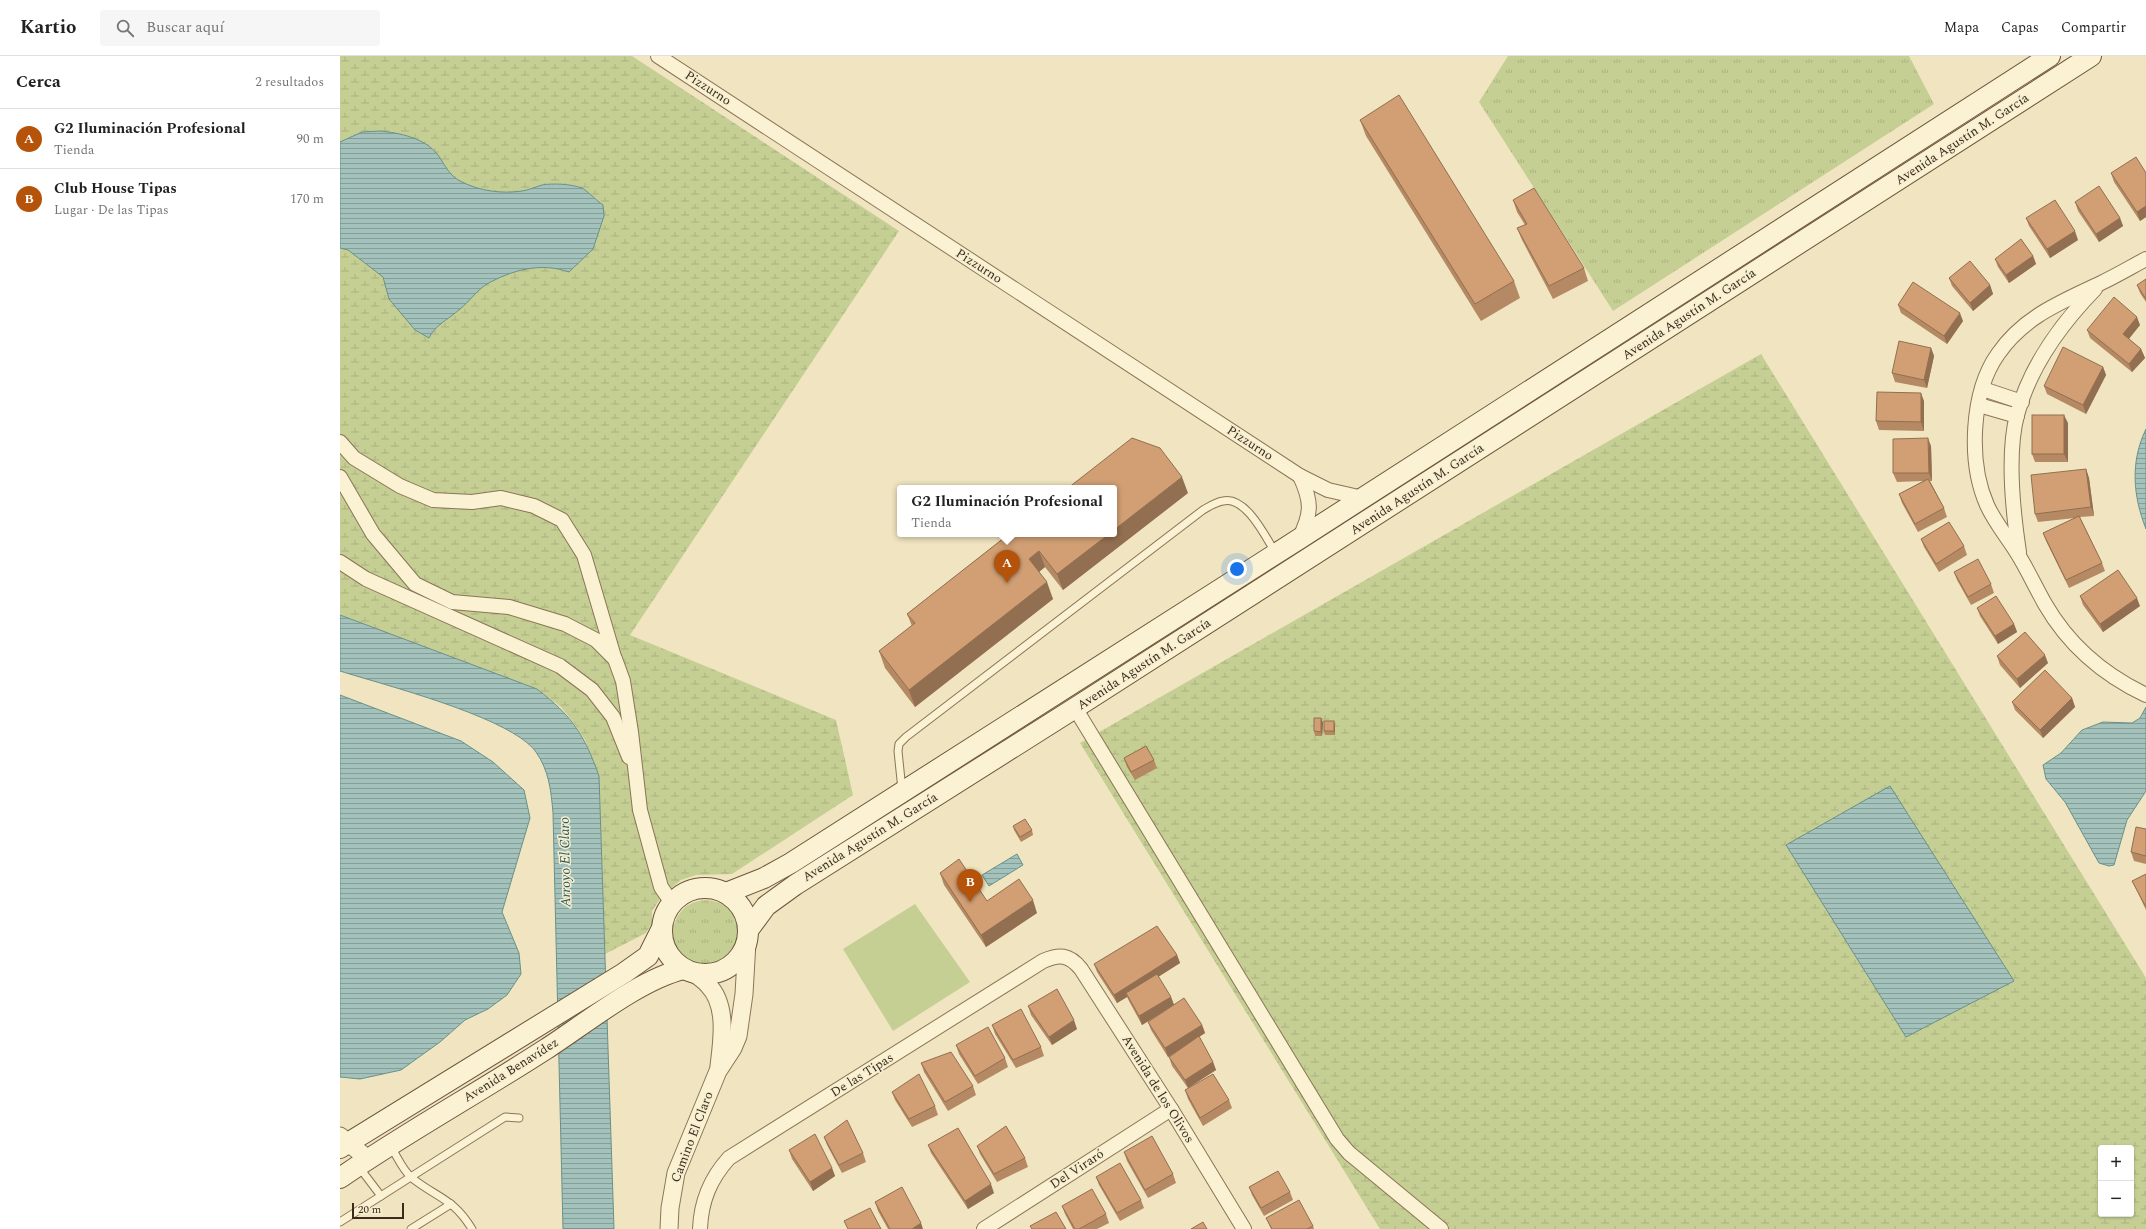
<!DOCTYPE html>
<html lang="es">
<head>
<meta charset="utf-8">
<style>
  body { margin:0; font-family:Spectral,serif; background:#f6f6f6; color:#222 }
  .controls { position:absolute; right:12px; bottom:12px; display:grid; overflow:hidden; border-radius:4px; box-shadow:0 1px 3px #0004 }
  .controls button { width:36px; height:36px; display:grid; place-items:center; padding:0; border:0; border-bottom:1px solid #e0e0e0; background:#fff; color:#222; font:20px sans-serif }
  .scale { position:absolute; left:12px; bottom:10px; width:52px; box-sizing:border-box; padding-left:4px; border:2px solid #392c1c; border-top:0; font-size:11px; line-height:14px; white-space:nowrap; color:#392c1c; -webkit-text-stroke:3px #f7eed0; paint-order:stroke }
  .you { position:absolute; left:897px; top:513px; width:14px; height:14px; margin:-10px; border:3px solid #fff; border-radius:50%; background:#1a73e8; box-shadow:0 0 0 6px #1a73e833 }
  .badge { display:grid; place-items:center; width:26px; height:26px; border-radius:50%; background:#b45309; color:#fff; font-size:13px; font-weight:700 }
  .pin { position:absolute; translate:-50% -33px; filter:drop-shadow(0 1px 2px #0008) }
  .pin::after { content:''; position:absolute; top:21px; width:14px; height:12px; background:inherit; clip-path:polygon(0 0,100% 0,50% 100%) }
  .popup { position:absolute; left:557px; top:429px; width:220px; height:52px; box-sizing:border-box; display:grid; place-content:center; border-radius:4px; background:#fff; filter:drop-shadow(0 1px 3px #0005); font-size:13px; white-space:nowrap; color:#767676 }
  .popup b { font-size:15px; color:#222 }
  .popup::after { content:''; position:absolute; left:50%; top:100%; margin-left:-8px; border:8px solid transparent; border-top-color:#fff }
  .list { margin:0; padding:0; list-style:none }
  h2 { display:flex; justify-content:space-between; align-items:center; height:52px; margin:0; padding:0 16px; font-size:17px }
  h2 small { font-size:13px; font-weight:400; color:#767676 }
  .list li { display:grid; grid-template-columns:26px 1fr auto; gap:12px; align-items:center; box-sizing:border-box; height:60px; padding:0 16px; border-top:1px solid #e0e0e0 }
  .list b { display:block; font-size:15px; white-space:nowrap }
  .list p { margin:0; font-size:13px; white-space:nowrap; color:#767676 }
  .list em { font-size:13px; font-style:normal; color:#767676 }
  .icon { flex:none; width:22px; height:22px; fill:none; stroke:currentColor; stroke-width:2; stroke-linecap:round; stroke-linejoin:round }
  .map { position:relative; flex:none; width:1806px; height:1173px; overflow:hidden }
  header { display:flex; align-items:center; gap:24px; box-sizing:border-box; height:56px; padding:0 20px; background:#fff; border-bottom:1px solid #e0e0e0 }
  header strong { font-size:19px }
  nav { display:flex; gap:22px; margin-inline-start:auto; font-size:14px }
  .search { width:280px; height:36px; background:#f6f6f6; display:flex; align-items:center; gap:10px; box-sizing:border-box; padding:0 14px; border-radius:4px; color:#767676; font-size:15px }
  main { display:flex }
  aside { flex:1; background:#fff }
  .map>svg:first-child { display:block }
  .grass { fill:url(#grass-tufts) }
  .wetland { fill:url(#wetland-marsh); fill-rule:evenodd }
  .park { fill:#c5cf93 }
  .water { fill:url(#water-rules); stroke:#699189 }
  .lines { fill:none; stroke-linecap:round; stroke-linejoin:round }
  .service-casing { stroke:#8a7557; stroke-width:9 }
  .minor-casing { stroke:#8a7557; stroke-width:16 }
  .tertiary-casing { stroke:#8a7557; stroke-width:19 }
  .secondary-casing { stroke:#6c563a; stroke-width:22 }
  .service { stroke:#fbf1d3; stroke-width:7 }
  .minor { stroke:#fbf1d3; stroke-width:14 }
  .tertiary { stroke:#fbf1d3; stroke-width:17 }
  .secondary { stroke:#fbf1d3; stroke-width:20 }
  .wall { fill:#b48963 }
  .shaded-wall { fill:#926f50 }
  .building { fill:#d19f73; stroke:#926f50 }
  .labels { text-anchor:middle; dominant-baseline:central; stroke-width:3; stroke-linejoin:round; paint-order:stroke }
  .street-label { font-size:13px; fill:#392c1c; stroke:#f7eed0 }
  .water-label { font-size:14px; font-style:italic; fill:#2a5a59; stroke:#f7eed0 }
</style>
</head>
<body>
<header>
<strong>Kartio</strong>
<div class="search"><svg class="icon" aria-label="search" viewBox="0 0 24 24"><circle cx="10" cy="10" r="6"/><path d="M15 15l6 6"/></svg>Buscar aquí</div>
<nav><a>Mapa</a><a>Capas</a><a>Compartir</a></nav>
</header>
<main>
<aside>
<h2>Cerca<small>2 resultados</small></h2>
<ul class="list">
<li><span class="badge">A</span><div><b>G2 Iluminación Profesional</b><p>Tienda</p></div><em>90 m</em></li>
<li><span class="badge">B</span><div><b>Club House Tipas</b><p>Lugar · De las Tipas</p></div><em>170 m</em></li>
</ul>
</aside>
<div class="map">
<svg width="1806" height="1173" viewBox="0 0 1806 1173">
  <defs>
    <pattern id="grass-tufts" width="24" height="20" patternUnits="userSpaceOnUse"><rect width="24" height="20" fill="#c5cf93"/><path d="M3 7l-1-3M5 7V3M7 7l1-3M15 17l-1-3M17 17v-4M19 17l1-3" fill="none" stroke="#aab27e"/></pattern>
    <pattern id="wetland-marsh" width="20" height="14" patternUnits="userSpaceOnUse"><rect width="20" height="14" fill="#c5cf93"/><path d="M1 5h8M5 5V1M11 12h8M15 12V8" fill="none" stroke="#aab27e"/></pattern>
    <pattern id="water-rules" width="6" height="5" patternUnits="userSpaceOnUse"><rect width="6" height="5" fill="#a3c2bb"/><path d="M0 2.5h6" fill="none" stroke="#869e97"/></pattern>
  </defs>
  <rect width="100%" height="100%" fill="#f0e5c0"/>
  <g class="grass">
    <polygon points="1168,0 1569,0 1594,48 1273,255 1139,46"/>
    <circle cx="366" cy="877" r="33"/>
  </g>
  <g class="wetland">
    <polygon points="0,0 292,0 559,175 290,579 496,664 513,739 392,818 356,819 341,824 322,840 312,855 312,867 306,877 265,898 259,720 245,684 236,670 221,651 197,633 0,559"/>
    <path d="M1421,298L1806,922V1173H1040L740,687ZM1761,1092H1791V1158H1761Z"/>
  </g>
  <polygon class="park" points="575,848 630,926 553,975 503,893"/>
  <g class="water">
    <path d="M40,75C60,77 85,82 98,99C105,109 110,121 122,126C140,135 162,138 182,135C189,134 195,131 202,129C213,127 231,128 242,132C245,133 257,145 263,149L264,160L253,193L229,216C201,206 172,214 147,228C137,234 129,246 120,253C109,263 95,269 89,282L75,274L49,243L43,221L8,194L0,192V86L22,76Z"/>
    <path d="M1806,373V473C1793,440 1790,406 1806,373Z"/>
    <path d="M0,559L197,633C232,660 244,678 259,720L274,1173H223L213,757C211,734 209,715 196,696C171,661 44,629 0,615Z"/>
    <polygon points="0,639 121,685 153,706 184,734 190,762 162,856 179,897 181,918 167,939 148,953 125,964 100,986 61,1014 20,1023 0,1021"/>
    <polygon points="1806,651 1806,735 1787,764 1774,809 1769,810 1759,807 1725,746 1706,723 1703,709 1721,697 1742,674 1763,666 1792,667 1800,662"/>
    <polygon points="1550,730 1674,925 1566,981 1446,789"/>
    <polygon points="677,798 683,809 649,830 642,819"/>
  </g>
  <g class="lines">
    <defs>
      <g id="service">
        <path d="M562,734L558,695L559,688L566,681L863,454C870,450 876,446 883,445C906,440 925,480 935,496"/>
        <path d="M51,1091C57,1100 63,1115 72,1122C97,1142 113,1142 132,1173"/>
        <polyline points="19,1111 41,1140"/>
        <polyline points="0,1166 165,1061 179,1062"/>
        <polyline points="71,1173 111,1148"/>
      </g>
      <g id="minor">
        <polyline points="318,0 960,420 988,434 1023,442"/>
        <path d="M1806,203C1791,211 1776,220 1761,227C1722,246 1684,260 1658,298C1631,336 1628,406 1647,449C1655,467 1669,483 1679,500C1688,515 1696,532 1705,548C1728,588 1764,619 1806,639"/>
        <polyline points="1643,333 1682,346"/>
        <polyline points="1639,349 1677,360"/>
        <polyline points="0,386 14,402 60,430 93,444 132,446 161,442 194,450 222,464 244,499 274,601"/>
        <polyline points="0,421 33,478 75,528 112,546 169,551 225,568 256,584 275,603 283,625 291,676 300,754 321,831 332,847"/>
        <path d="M959,483C972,457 972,446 960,420"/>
        <path d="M1679,496C1673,456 1667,397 1677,359C1690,310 1720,269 1755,233"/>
        <polyline points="0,506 26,523 220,610 252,634 273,661 289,701"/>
        <polyline points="735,652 997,1083 1009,1097 1101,1173"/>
        <path d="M360,1173C361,1145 370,1123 389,1102L703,905C719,898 729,898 741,913L831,1053L904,1173"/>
        <polyline points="644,1173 831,1053"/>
      </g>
      <g id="tertiary">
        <path d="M353,917C358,920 364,924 368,929C388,949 382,985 379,1010"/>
        <polyline points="0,1080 28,1103"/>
        <polyline points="329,1173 330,1152 336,1117 378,1015 393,992 398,980 404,938 407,886"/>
      </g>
      <g id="secondary">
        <circle cx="365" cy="875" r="43"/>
        <polyline points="386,837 424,822 451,807 959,483 1710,0"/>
        <polyline points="409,873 426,850 455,829 735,652 1751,0"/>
        <polyline points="0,1092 284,917 308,900 321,874"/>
        <path d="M0,1122C67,1076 138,1037 206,993C245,968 300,923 344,913"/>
      </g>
    </defs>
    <use href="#service" class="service-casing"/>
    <use href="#minor" class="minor-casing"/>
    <use href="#tertiary" class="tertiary-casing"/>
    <use href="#secondary" class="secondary-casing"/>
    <use href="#service" class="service"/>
    <use href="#minor" class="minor"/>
    <use href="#tertiary" class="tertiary"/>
    <use href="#secondary" class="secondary"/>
  </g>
  <g class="wall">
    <polygon points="1020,64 1174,225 1180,242 1141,265 1026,80"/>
    <polygon points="1771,117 1806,117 1806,161 1800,165 1774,126"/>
    <polygon points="1173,144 1244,212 1248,225 1213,243 1182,184 1177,172 1185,169 1177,156"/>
    <polygon points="1735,146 1780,162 1783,170 1759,186 1738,155"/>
    <polygon points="1686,162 1738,184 1710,202 1689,170"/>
    <polygon points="1693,200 1696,208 1669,227 1658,211 1655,203"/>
    <polygon points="1609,222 1650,229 1653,238 1633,255 1612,230"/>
    <polygon points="1806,223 1806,246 1800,237 1797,229"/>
    <polygon points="1558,249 1623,265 1607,288 1561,257"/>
    <polygon points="1800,269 1789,283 1801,293 1805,302 1792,316 1750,282 1747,274"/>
    <polygon points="1591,292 1594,300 1587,332 1555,326 1552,317"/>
    <polygon points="1763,311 1766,319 1746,358 1707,338 1704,330"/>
    <polygon points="1584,345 1584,375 1539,374 1536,365"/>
    <polygon points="1728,367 1728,406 1695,406 1692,398"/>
    <polygon points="1591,390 1592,425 1590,425 1604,452 1607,461 1578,476 1562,447 1559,438 1583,425 1557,426 1553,417"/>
    <polygon points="1746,413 1749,422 1754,460 1740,461 1762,507 1765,515 1729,532 1706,485 1703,477 1735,462 1698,466 1695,458"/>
    <polygon points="848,437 723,534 705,511 699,516 713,543 575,651 545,612 539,595 572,570 567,558 669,478"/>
    <polygon points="1581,483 1624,490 1627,499 1599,516 1584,491"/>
    <polygon points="1614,516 1651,528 1654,537 1631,549 1617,524"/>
    <polygon points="1740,540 1800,550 1763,576 1743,549"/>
    <polygon points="1637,552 1674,568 1677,576 1658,588 1640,560"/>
    <polygon points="1657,600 1708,607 1680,632 1660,609"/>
    <polygon points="1732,642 1735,651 1703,682 1675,654 1672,646"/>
    <polygon points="981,662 983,667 982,680 975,680 974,675"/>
    <polygon points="994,665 995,670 995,679 985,679 984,675"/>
    <polygon points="784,702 814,704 817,712 795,724 787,711"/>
    <polygon points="673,770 692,774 693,779 681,786 674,774"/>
    <polygon points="1806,773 1806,808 1794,805 1791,796"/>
    <polygon points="600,817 647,845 697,857 646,891 604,829"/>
    <polygon points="1806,818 1806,854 1796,833 1792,825"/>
    <polygon points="837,899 840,907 818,921 831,941 834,949 802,969 789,945 787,941 777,947 757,916 754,908"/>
    <polygon points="688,950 737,973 712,989 691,959"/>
    <polygon points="808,966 862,969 865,977 859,981 873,1006 876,1014 848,1032 832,1010 829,1001 848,988 828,1001 811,974"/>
    <polygon points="652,969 701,991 704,1000 676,1012 655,978"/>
    <polygon points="616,989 665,1002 668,1011 638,1028 619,998"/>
    <polygon points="581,1007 633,1030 636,1039 608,1055 584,1016"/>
    <polygon points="845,1034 889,1044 892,1052 863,1070 848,1043"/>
    <polygon points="552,1036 595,1050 598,1059 572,1071 555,1044"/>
    <polygon points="484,1081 523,1097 526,1106 502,1117 487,1089"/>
    <polygon points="588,1089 654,1137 628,1153 591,1097"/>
    <polygon points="637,1090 685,1102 688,1111 657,1126 640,1098"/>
    <polygon points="449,1094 492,1112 495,1120 473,1135 452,1103"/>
    <polygon points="784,1096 833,1118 836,1127 808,1142 787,1105"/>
    <polygon points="756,1121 801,1144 804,1152 780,1165 759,1129"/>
    <polygon points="909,1131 950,1136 953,1144 924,1160 912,1139"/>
    <polygon points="535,1146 583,1173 548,1173 538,1155"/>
    <polygon points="722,1150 766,1158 769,1167 757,1173 733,1173 725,1158"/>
    <polygon points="926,1162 973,1170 974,1173 931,1173"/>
  </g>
  <g class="shaded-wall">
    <polygon points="1806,150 1806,161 1800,165 1797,156"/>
    <polygon points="1780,162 1783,170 1759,186 1756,178"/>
    <polygon points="1735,175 1738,184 1710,202 1707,193"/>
    <polygon points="1693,200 1696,208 1669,227 1666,219"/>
    <polygon points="1650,229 1653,238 1633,255 1630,247"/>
    <polygon points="1620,257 1623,265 1607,288 1604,280"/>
    <polygon points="1797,261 1800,269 1786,286 1783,278"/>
    <polygon points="1591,292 1594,300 1587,332 1584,324"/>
    <polygon points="1801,293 1805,302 1792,316 1789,308"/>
    <polygon points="1763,311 1766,319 1746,358 1743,349"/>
    <polygon points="1581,337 1584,345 1584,375 1581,366"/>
    <polygon points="1724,359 1728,367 1728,406 1724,398"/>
    <polygon points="1588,382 1591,390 1592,425 1589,417"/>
    <polygon points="1746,413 1749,422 1754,460 1751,451"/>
    <polygon points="842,421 848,437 723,534 717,518 769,478 774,478 774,474"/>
    <polygon points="699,495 705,511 695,519 689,503"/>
    <polygon points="707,526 713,543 575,651 569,634"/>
    <polygon points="1797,542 1800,550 1763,576 1760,568"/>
    <polygon points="1674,568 1677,576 1658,588 1655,580"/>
    <polygon points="1705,599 1708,607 1680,632 1677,623"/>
    <polygon points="1732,642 1735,651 1703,682 1700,674"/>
    <polygon points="981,662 983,667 982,680 981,676"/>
    <polygon points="994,665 995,670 995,679 994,675"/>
    <polygon points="693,844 697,857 646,891 641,879"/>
    <polygon points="837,899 840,907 788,940 786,937 787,941 777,947 774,939"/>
    <polygon points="831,941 834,949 802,969 799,960"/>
    <polygon points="734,964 737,973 712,989 709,981"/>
    <polygon points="862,969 865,977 828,1001 825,992"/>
    <polygon points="873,1006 876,1014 848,1032 845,1024"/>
    <polygon points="492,1112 495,1120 473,1135 470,1126"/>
    <polygon points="651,1128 654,1137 628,1153 625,1145"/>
    <polygon points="581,1167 583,1173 572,1173"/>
  </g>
  <g class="building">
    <polygon points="1059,39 1174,225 1135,248 1020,64"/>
    <polygon points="1796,101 1806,117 1806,150 1797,156 1771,117"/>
    <polygon points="1759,130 1780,162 1756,178 1735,146"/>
    <polygon points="1194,132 1244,212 1209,230 1177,172 1187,168 1173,144"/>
    <polygon points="1715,144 1735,175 1707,193 1686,162"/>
    <polygon points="1681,183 1693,200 1666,219 1655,203"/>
    <polygon points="1630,205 1650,229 1630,247 1609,222"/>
    <polygon points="1806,223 1806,243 1797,229"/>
    <polygon points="1573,226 1620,257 1604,280 1558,249"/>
    <polygon points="1774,241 1797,261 1783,278 1801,293 1789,308 1747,274"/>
    <polygon points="1559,285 1591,292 1584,324 1552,317"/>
    <polygon points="1723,291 1763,311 1743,349 1704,330"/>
    <polygon points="1537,336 1581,337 1581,366 1536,365"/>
    <rect x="1692" y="359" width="32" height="39"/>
    <polygon points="792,382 820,392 842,421 774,474 774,432 728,432"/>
    <polygon points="1588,382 1589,417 1553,417 1553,383"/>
    <polygon points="1746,413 1751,451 1695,458 1691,419"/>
    <polygon points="1588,423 1604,452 1575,468 1559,438"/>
    <polygon points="1739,460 1762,507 1726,524 1703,477"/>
    <polygon points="1609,466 1624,490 1596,508 1581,483"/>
    <polygon points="669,478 769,478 717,518 699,495 689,503 707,526 569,634 539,595 575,567 567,558"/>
    <polygon points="1638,503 1651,528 1628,541 1614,516"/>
    <polygon points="1778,514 1797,542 1760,568 1740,540"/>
    <polygon points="1656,540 1674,568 1655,580 1637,552"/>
    <polygon points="1685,576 1705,599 1677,623 1657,600"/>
    <polygon points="1705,614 1732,642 1700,674 1672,646"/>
    <polygon points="974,662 981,662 981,676 974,675"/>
    <rect x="984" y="665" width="10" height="10"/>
    <polygon points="806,690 814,704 791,716 784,702"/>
    <polygon points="685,763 692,774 680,781 673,770"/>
    <polygon points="1796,771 1806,773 1806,800 1791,796"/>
    <polygon points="619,803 647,845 679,823 693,844 641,879 600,817"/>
    <polygon points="1806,818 1806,851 1792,825"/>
    <polygon points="817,870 837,899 774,939 754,908"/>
    <polygon points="817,918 831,941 799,960 786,937"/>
    <polygon points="717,933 734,964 709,981 688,950"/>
    <polygon points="844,942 862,969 825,992 808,966"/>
    <polygon points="681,953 701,991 673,1004 652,969"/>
    <polygon points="648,971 665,1002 635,1020 616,989"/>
    <polygon points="859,980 873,1006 845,1024 829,1001"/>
    <polygon points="611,996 633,1030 605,1046 581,1007"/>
    <polygon points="579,1018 595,1050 569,1063 552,1036"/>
    <polygon points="873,1018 889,1044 860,1062 845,1034"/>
    <polygon points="507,1064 523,1097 499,1109 484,1081"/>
    <polygon points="666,1070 685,1102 654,1118 637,1090"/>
    <polygon points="618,1072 651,1128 625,1145 588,1089"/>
    <polygon points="475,1078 492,1112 470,1126 449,1094"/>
    <polygon points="812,1080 833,1118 805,1134 784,1096"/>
    <polygon points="780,1107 801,1144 777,1157 756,1121"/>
    <polygon points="938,1115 950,1136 921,1152 909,1131"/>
    <polygon points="562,1131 581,1167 572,1173 550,1173 535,1146"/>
    <polygon points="752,1133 766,1158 739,1173 735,1173 722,1150"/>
    <polygon points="959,1144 973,1170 967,1173 932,1173 926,1162"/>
    <polygon points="530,1152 541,1173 508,1173 504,1165"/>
    <polygon points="716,1156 726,1173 692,1173 690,1170"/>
    <polygon points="863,1166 867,1173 851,1173"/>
  </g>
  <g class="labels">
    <g class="street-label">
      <text transform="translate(368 32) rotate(33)">Pizzurno</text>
      <text transform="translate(1622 83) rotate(-33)">Avenida Agustín M. García</text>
      <text transform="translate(639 210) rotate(33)">Pizzurno</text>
      <text transform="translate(1349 258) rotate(-33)">Avenida Agustín M. García</text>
      <text transform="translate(910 387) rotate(33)">Pizzurno</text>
      <text transform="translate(1077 433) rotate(-33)">Avenida Agustín M. García</text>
      <text transform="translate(804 608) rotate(-33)">Avenida Agustín M. García</text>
      <text transform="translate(530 781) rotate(-32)">Avenida Agustín M. García</text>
      <text transform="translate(171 1014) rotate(-32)">Avenida Benavídez</text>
      <text transform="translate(522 1019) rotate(-32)">De las Tipas</text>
      <text transform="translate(818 1033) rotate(58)">Avenida de los Olivos</text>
      <text transform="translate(352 1081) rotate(-69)">Camino El Claro</text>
      <text transform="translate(737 1113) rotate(-33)">Del Viraró</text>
    </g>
    <g class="water-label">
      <text transform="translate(225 806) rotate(-91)">Arroyo El Claro</text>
    </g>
  </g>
</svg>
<div class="controls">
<button>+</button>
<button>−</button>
</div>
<div class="scale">20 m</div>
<div class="you"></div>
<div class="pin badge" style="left:667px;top:527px">A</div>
<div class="popup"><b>G2 Iluminación Profesional</b>Tienda</div>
<div class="pin badge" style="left:630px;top:846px">B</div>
</div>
</main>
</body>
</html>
